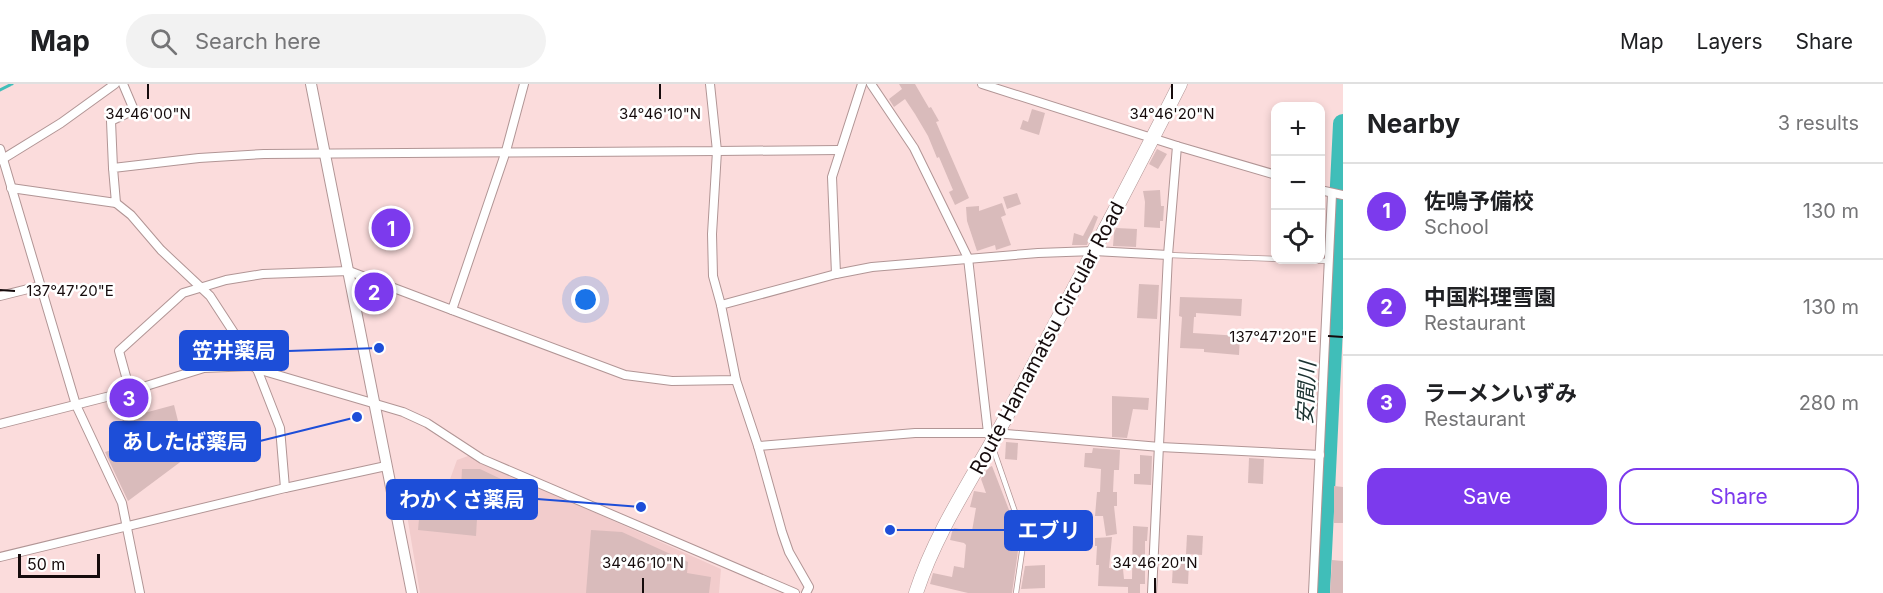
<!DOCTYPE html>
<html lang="en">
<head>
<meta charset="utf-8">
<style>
  body { margin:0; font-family:Inter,"Noto Sans JP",sans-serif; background:#f2f2f2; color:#202124 }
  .controls { position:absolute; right:18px; top:18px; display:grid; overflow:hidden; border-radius:12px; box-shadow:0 3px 9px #0003 }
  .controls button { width:54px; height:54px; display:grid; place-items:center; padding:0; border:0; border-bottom:2px solid #e0e0e0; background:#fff; color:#202124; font:30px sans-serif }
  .scale { position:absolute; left:18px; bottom:15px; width:82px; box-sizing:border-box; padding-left:6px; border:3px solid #150b0c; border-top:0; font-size:16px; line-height:21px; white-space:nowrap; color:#150b0c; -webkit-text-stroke:4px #fff; paint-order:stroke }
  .you { position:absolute; left:586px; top:216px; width:21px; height:21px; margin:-15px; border:4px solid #fff; border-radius:50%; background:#1a73e8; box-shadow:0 0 0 9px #1a73e833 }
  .badge { display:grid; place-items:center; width:39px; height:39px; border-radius:50%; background:#7c3aed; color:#fff; font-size:20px; font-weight:700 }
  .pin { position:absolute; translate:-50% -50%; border:3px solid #fff; box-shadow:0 2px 6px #0006 }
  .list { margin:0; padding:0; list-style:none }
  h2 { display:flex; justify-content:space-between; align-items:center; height:78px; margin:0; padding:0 24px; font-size:26px }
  h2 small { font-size:20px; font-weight:400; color:#757577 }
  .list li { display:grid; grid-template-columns:39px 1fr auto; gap:18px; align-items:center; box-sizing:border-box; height:96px; padding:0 24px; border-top:2px solid #e0e0e0 }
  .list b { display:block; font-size:22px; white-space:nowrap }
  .list p { margin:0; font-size:20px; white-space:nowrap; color:#757577 }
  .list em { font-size:20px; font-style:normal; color:#757577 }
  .actions { display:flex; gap:12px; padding:18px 24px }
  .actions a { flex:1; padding:14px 0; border:2px solid #7c3aed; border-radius:18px; text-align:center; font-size:21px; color:#7c3aed }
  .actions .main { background:#7c3aed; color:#fff }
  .icon { flex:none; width:33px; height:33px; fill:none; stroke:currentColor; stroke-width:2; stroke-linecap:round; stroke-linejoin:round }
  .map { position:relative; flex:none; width:1343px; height:509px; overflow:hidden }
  header { display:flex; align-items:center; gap:36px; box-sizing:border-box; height:84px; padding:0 30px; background:#fff; border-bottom:2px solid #e0e0e0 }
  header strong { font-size:28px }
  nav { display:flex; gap:33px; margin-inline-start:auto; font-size:21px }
  .search { width:420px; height:54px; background:#f2f2f2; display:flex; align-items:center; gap:15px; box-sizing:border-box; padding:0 21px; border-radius:33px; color:#757577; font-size:22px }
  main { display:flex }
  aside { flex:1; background:#fff }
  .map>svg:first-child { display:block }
  .built { fill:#f2cccc }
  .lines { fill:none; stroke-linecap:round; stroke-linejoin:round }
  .stream { stroke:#40beb9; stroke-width:3 }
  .river { stroke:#40beb9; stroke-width:20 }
  .building { fill:#d9bbbb }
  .service-casing { stroke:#b19595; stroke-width:6 }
  .minor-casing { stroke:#b19595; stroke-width:10 }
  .tertiary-casing { stroke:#b19595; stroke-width:12 }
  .primary-casing { stroke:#b19595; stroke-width:15 }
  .service { stroke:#fff; stroke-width:4.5 }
  .minor { stroke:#fff; stroke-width:8 }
  .tertiary { stroke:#fff; stroke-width:10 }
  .primary { stroke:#fff; stroke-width:14 }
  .ticks { fill:none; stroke:#150b0c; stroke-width:2 }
  .labels { text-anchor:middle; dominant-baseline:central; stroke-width:5; stroke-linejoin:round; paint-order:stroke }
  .street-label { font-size:20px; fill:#150b0c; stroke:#fff }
  .water-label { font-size:21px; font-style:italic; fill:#1b3130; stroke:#fff }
  .ticks-label { font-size:15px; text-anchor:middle; fill:#150b0c; stroke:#fff; stroke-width:5; stroke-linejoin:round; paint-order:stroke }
  .leader { fill:none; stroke:#1d4ed8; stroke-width:2 }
  .callout-dot { fill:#1d4ed8; stroke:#fff; stroke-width:2 }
  .callout { fill:#1d4ed8; stroke:#1d4ed8; stroke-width:2 }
  .callout-label { font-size:21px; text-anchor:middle; font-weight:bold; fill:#fff }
</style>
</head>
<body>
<header>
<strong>Map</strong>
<div class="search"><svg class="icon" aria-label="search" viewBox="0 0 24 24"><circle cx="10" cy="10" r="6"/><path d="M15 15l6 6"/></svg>Search here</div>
<nav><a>Map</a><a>Layers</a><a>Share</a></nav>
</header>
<main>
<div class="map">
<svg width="1343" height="509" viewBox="0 0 1343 509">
  <rect width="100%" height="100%" fill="#fbdcdc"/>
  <polygon class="built" points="468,372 721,485 719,509 420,509 403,407 426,414 434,396 449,398 457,376"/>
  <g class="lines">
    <polyline class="stream" points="0,6 12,0"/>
    <polyline class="river" points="1320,509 1343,40"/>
  </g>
  <g class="building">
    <polygon points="899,0 915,0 929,24 931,23 939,37 936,38 969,114 955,121 949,108 953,106 939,73 937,74 928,52 915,30 905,15 894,23 889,15 902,5"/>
    <polygon points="1032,25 1045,29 1039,51 1020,45 1023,36 1028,38"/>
    <polygon points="1157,65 1167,70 1158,85 1149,80"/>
    <polygon points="1160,106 1161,122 1164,122 1163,137 1160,137 1160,144 1144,143 1145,118 1143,107"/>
    <polygon points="1017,109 1021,120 1007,125 1003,113"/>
    <polygon points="1002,119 1006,131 1001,133 1011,161 996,166 995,161 977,167 967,137 966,123 979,122 979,127"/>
    <polygon points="1094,131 1098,133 1087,161 1072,161 1074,149 1083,152"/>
    <polygon points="1116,144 1137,145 1136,163 1113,162 1114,149"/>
    <polygon points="1139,200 1159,201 1157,235 1137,234"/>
    <polygon points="1180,213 1242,215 1241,232 1196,229 1196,233 1194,233 1193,249 1240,252 1239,271 1204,268 1204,265 1180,264 1182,233 1179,232"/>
    <polygon points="1112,312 1149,314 1148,326 1133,325 1127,354 1112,353"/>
    <polygon points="174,321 187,373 128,417 105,368 131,360 122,335"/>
    <polygon points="1006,358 1018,359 1017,376 1005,375"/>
    <polygon points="1093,364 1120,366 1119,386 1114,386 1113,408 1117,408 1117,422 1114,422 1117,450 1106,452 1103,432 1095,432 1097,408 1100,408 1101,385 1084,383 1085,369 1092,369"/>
    <polygon points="1140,371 1152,372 1151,401 1134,400 1134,390 1140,390"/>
    <polygon points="1249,374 1264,375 1263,400 1248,399"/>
    <polygon points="992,382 1018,449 1018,467 1012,509 968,509 930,500 933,489 952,493 954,482 964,484 966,461 964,459 950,456 952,448 954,444 972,447 976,424 970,423 974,407 986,409 981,395 988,384"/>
    <polygon points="462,385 480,385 501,395 500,411 493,414 484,414 481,406 461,405"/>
    <polygon points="1334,402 1343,403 1343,439 1334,439"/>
    <polygon points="420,424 446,426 446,433 477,435 476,452 418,446"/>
    <polygon points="1133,442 1148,443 1147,457 1145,457 1145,500 1140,500 1140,509 1128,509 1128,503 1098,502 1099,481 1096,481 1097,462 1095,462 1095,454 1112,453 1109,484 1123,485 1124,495 1132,495"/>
    <polygon points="591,446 622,448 688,478 687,489 711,493 709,509 586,509"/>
    <polygon points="1187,451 1203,452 1202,471 1186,470"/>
    <polygon points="1332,476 1343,477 1343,509 1330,509"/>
    <polygon points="1173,479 1189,479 1188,500 1172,499"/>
    <polygon points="1045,481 1045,504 1021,505 1025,482"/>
  </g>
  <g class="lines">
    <defs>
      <g id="service">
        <polyline points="1168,171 1276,175"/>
        <polyline points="1300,176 1329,177"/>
        <polyline points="993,364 1023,451 1023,461 1016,509"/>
      </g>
      <g id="minor">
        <polyline points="862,0 832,93 836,190 872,183 1038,169 1094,167 1168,171"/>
        <polyline points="871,0 914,64 968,174 988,349"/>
        <polyline points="982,0 1177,62 1168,171 1152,509"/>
        <polyline points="1177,62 1276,91"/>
        <polyline points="0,65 76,321 122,419 140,509"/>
        <polyline points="1,76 61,39 115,0"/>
        <polyline points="113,84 111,37 134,26 123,0"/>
        <polyline points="11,104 116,119 113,84 199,74 264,70 717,67 710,0"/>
        <polyline points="1320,106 1343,111"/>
        <polyline points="116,119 131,131 161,166 210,212 238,255 252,282"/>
        <polyline points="0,212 40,202"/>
        <polyline points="721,221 713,192 712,150 717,67 840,66"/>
        <polyline points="452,226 625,291 672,297 736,296 721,221 836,190"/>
        <polyline points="257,285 280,344 285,404"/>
        <polyline points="736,296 758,362 782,448 789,468 809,503 806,509"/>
        <polyline points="130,307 119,267 183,209 226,196 263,190 349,187 452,226 506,67 524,0"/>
        <polyline points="0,340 130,307 204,284 252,282 257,285 403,328 427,339 482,375 795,509"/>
        <polyline points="758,362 915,349 994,349 1160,363 1320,371"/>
        <polyline points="0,473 285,404 386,382"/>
        <polyline points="1313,509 1332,110"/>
      </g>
      <polyline id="tertiary" points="311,0 412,509"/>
      <path id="primary" d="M916,509C936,447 974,392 1005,335C1064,224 1123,113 1180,0"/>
    </defs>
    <use href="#service" class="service-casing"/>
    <use href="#minor" class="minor-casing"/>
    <use href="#tertiary" class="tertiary-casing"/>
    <use href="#primary" class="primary-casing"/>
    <use href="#service" class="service"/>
    <use href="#minor" class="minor"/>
    <use href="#tertiary" class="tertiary"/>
    <use href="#primary" class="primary"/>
  </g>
  <path class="ticks" d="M148,15V0M660,15V0M1172,15V0M0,206L15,207M1328,252L1343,253M643,509V494M1155,509V494"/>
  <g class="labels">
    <g class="street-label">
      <text transform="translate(1047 254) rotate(-62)">Route Hamamatsu Circular Road</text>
    </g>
    <g class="water-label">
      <text transform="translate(1306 309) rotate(-87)">安間川</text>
    </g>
  </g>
  <g class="ticks-label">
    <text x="148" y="35">34°46'00"N</text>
    <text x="660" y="35">34°46'10"N</text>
    <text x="1172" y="35">34°46'20"N</text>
    <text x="70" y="212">137°47'20"E</text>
    <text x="1273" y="258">137°47'20"E</text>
    <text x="643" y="484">34°46'10"N</text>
    <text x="1155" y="484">34°46'20"N</text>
  </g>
  <path class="leader" d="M379 264L288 267M357 333L260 357M641 423L537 415M890 446L1005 446"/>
  <g class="callout-dot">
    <circle cx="379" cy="264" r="6"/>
    <circle cx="357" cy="333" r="6"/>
    <circle cx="641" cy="423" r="6"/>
    <circle cx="890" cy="446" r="6"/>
  </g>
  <g class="callout">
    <rect x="180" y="247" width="108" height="39" rx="6"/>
    <rect x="110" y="338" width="150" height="39" rx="6"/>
    <rect x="387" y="396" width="150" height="39" rx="6"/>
    <rect x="1005" y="427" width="87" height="39" rx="6"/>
  </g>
  <g class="callout-label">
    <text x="234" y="274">笠井薬局</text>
    <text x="185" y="365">あしたば薬局</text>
    <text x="462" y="423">わかくさ薬局</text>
    <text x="1049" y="454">エブリ</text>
  </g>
</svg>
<div class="controls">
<button>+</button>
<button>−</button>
<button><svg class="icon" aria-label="locate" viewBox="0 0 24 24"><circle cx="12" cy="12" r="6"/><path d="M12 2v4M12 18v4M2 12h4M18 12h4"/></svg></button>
</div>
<div class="scale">50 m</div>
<div class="you"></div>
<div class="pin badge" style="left:391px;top:144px">1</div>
<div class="pin badge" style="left:374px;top:208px">2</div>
<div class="pin badge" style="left:129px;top:314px">3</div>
</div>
<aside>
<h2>Nearby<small>3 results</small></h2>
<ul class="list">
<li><span class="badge">1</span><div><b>佐鳴予備校</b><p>School</p></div><em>130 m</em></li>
<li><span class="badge">2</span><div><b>中国料理雪園</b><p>Restaurant</p></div><em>130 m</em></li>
<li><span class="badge">3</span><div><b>ラーメンいずみ</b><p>Restaurant</p></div><em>280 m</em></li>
</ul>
<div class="actions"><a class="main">Save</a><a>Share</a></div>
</aside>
</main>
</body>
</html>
